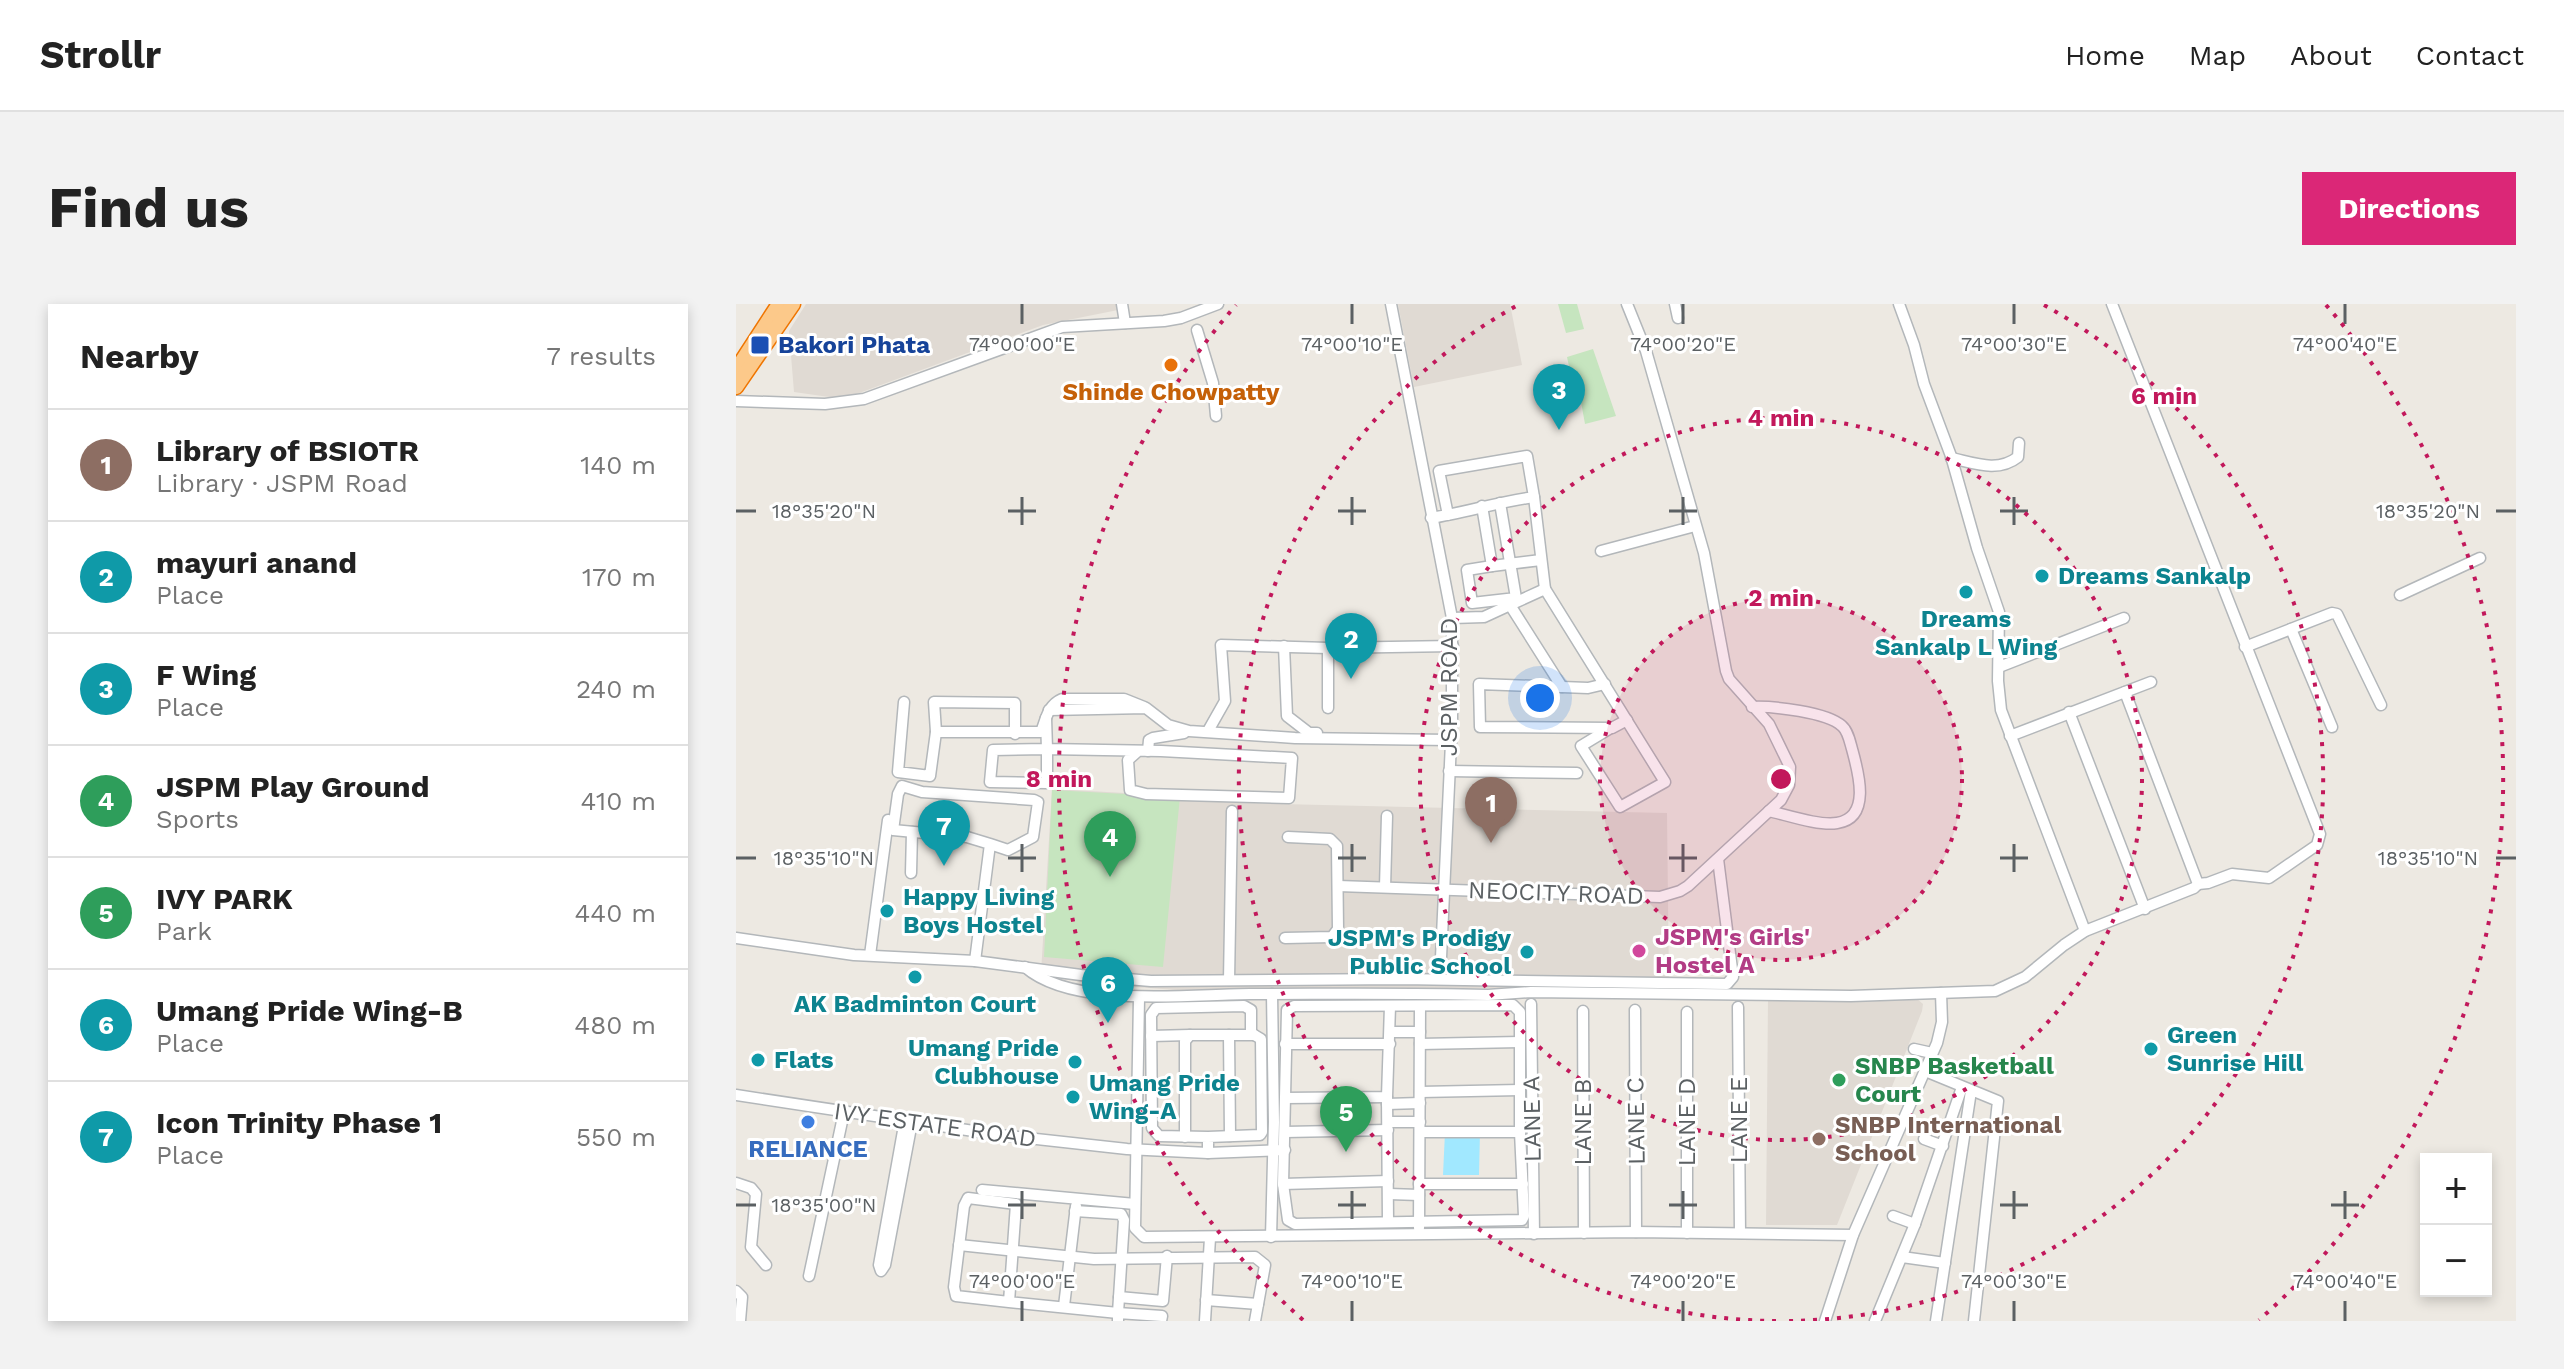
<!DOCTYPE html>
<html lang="en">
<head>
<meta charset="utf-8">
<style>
  body { margin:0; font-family:"Work Sans",sans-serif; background:#f2f2f2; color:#222 }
  .controls { position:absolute; right:24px; bottom:24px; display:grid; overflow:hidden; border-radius:0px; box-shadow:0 4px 12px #0003 }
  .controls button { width:72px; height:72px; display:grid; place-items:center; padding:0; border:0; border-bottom:2px solid #e0e0e0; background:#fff; color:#222; font:40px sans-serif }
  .you { position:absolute; left:804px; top:394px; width:28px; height:28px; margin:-20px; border:6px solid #fff; border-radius:50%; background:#1a73e8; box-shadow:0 0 0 12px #1a73e833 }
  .badge { display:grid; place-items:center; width:52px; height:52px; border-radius:50%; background:#db2777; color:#fff; font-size:26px; font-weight:700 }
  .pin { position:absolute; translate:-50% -66px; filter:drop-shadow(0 2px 4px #0008) }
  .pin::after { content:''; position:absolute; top:42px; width:28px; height:24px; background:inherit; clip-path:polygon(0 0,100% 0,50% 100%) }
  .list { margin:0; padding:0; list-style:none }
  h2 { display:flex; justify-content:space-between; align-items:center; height:104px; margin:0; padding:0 32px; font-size:34px }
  h2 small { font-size:26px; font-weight:400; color:#767676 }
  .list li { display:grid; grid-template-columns:52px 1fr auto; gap:24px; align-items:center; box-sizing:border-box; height:112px; padding:0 32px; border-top:2px solid #e0e0e0 }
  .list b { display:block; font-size:30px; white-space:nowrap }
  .list p { margin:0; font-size:26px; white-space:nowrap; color:#767676 }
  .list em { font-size:26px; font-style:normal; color:#767676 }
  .map { position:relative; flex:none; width:1780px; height:1017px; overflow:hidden; border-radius:0px }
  header { display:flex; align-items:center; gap:48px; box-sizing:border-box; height:112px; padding:0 40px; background:#fff; border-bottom:2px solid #e0e0e0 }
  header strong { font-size:38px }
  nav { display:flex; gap:44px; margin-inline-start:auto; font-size:28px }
  .intro { display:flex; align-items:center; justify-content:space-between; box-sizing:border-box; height:192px; padding:0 48px }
  h1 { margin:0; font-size:56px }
  .button { padding:20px 36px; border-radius:0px; background:#db2777; color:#fff; font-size:28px; font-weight:700 }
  main { display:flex; gap:48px; padding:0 48px }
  aside { flex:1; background:#fff; border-radius:0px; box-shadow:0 4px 12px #0003 }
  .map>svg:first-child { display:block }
  .education { fill:#e0dad3 }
  .green { fill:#c6e5bf }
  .water { fill:#a1e8ff }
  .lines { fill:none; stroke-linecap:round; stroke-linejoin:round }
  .minor-casing { stroke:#b3b7ba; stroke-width:13 }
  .highway-casing { stroke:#ef7501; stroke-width:17 }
  .minor { stroke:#fff; stroke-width:10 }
  .highway { stroke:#fcc98a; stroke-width:14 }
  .ticks { fill:none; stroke:#5b6063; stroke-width:3 }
  .ring { fill:none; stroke:#c2185b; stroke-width:4; stroke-dasharray:4 8 }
  .transit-dot { fill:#1a4fb4; stroke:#fff; stroke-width:3 }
  .food-dot { fill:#e8710a; stroke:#fff; stroke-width:3 }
  .culture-dot { fill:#0f9aa8; stroke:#fff; stroke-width:3 }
  .hotel-dot { fill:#d1479c; stroke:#fff; stroke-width:3 }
  .leisure-dot { fill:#2e9e5b; stroke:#fff; stroke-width:3 }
  .shop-dot { fill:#3f7fe0; stroke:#fff; stroke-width:3 }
  .education-dot { fill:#8d6e63; stroke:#fff; stroke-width:3 }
  .labels { text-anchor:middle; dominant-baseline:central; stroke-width:6; stroke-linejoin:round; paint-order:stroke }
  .transit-label { font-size:24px; font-weight:bold; fill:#164399; stroke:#fff; text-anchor:start }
  .food-label { font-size:24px; font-weight:bold; fill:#c56008; stroke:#fff }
  .culture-label { font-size:24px; font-weight:bold; fill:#0d838f; stroke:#fff; text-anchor:start }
  .street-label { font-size:24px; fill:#5b6063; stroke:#fff }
  .hotel-label { font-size:24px; font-weight:bold; fill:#b23c85; stroke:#fff; text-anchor:start }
  .leisure-label { font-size:24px; font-weight:bold; fill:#27864d; stroke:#fff; text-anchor:start }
  .education-label { font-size:24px; font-weight:bold; fill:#785e54; stroke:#fff; text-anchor:start }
  .shop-label { font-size:24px; font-weight:bold; fill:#366cbe; stroke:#fff }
  .ticks-label { font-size:20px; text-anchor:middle; fill:#5b6063; stroke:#fff; stroke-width:6; stroke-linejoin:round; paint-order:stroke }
  .centre { fill:#c2185b; stroke:#fff; stroke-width:4 }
  .ring-label { font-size:24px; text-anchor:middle; font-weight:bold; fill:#c2185b; stroke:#fff; stroke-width:6; stroke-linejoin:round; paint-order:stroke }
</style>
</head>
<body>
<header>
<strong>Strollr</strong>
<nav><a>Home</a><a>Map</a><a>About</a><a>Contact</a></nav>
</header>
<div class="intro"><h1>Find us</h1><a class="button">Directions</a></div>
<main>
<aside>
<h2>Nearby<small>7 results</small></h2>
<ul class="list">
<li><span class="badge" style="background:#8d6e63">1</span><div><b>Library of BSIOTR</b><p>Library · JSPM Road</p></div><em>140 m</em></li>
<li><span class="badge" style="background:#0f9aa8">2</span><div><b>mayuri anand</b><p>Place</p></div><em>170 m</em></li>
<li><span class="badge" style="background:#0f9aa8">3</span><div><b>F Wing</b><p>Place</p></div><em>240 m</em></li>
<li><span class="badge" style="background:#2e9e5b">4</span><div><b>JSPM Play Ground</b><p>Sports</p></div><em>410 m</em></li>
<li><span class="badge" style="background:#2e9e5b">5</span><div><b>IVY PARK</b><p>Park</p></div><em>440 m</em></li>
<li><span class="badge" style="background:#0f9aa8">6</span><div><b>Umang Pride Wing-B</b><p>Place</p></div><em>480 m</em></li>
<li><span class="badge" style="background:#0f9aa8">7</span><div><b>Icon Trinity Phase 1</b><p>Place</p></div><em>550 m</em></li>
</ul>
</aside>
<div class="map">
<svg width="1780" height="1017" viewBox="0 0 1780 1017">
  <rect width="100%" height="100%" fill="#ede9e2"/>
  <g class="education">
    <polygon points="70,0 381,0 382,6 307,21 107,95 58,88 53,27"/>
    <polygon points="662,0 774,0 786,61 678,83"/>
    <polygon points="316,485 444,492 507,499 931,509 933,683 440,686 373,681 324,675 305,669"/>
    <polygon points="1180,694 1187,700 1186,707 1101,921 1030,921 1032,696"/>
  </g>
  <g class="green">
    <polygon points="822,0 841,0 848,25 830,29"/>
    <polygon points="857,45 880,112 849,120 845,98 841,99 831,53"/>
    <polygon points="316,486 444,493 427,663 308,653"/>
  </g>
  <polygon class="water" points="709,828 744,828 743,871 707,871"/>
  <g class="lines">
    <defs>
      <g id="minor">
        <polyline points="386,0 389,19"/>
        <polyline points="655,0 716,314 716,417 704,675"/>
        <polyline points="939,0 942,14"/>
        <polyline points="1163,0 1178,41 1188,80 1215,152 1241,244 1263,308 1262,377 1265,406 1349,627"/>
        <polyline points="1376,0 1584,530 1581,541 1533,574 1496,570 1472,579 1462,580"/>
        <polyline points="461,26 477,79 480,112"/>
        <polyline points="0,97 89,100 128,95 326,23 428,17 445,14 482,0"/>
        <path d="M1215,154C1238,159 1262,169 1282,153L1283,139"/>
        <polyline points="798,193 809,285"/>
        <polyline points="746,202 756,262 805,256"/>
        <path d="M695,214C730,208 763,198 798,193L791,152L703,167L712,211"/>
        <polyline points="865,247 959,222"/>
        <polyline points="756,262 731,266 736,299 780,294 764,199"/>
        <polyline points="1664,291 1744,254"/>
        <polyline points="774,301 809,285 929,478 884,503 845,442 873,425"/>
        <polyline points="716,314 748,313 774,301 826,383 743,380 744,423 876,424 891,416"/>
        <polyline points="1555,325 1596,423"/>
        <polyline points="548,342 551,412 573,429 581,429"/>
        <polyline points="1509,343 1596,309 1601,310 1645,401"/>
        <polyline points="592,344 592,404"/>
        <polyline points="1263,363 1388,314"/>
        <polyline points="826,383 852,384 869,380"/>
        <path d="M168,398L162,468L194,472L200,428H305C310,415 312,401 326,395H388L408,403"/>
        <path d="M1016,403C1037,402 1091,408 1106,422C1112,427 1114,438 1116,445C1122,467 1136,514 1101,519C1083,522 1051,511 1033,507"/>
        <polyline points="313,406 410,404 432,421 453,427 559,434 714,436"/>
        <polyline points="1333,408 1409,605"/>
        <polyline points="310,414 311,445 257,446 254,478 311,479 311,445 425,447 556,454 553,494 410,490 394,486 392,456 401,448"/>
        <polyline points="472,427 489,397 485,341 592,344 717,342"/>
        <polyline points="200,428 198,398 279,399 279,430"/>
        <polyline points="1274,432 1415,378"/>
        <polyline points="412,447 413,436 417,434 448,429"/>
        <polyline points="713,467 841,469"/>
        <polyline points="175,569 176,528"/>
        <polyline points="602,582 924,593 944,587 952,582 1045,496 1053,481 1054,463 1033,420 993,375 990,367 968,249 910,47 891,0"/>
        <polyline points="649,583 651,512"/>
        <polyline points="0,634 118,651 239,657 345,671 415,677 666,675 991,680 997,673 982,555"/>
        <polyline points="549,634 596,633 602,625 601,542 594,535 552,533"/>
        <polyline points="134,651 152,516"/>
        <polyline points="239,657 254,540 272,546 297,533 302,498 298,496 186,488 166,482 162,490 157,526 231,533 254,540"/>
        <path d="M289,663C337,705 453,690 514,690C594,690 673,689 752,691L795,688L1115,692L1259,687L1289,673L1328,641L1349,627L1458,584L1462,580L1389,388"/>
        <polyline points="493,676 496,507"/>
        <polyline points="403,694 399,924 408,933 900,928 1117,931"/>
        <polyline points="795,700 798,930"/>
        <polygon points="777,701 784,708 784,828 788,912 786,916 559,920 552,916 547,880 551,706 558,702"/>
        <polyline points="1002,703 1004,929"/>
        <polyline points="899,706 900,928"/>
        <polyline points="847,707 848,929"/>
        <polyline points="951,708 951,929"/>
        <polyline points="654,728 684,728"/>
        <polyline points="493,731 494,832"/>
        <polyline points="415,732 454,731"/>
        <polyline points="549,740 654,740"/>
        <polyline points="684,740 784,738"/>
        <polyline points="1178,745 1196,749"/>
        <polyline points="1189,767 1262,797 1238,1017"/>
        <polyline points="684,788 784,786"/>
        <polyline points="0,791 264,831 391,845 472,849 549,846"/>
        <polyline points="651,793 652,918"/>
        <polyline points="549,794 651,793 654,702"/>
        <polyline points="651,800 684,799"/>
        <polyline points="169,816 143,961 145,967 149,961 176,818"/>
        <polyline points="652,818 684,818"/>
        <polyline points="549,828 652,826"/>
        <polyline points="684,828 784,828"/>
        <polyline points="449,833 449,737 454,731 518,731"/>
        <polyline points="1188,835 1207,842"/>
        <polyline points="472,849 472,833 423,832 416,824 415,711 420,704 508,702 515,706 515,729 525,735 526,828 524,831 472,833"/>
        <polyline points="0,879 15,884 20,890 15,943 30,961"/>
        <polyline points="547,880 652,877"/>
        <polyline points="683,880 787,880"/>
        <polyline points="246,886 399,900"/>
        <polyline points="653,890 683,891"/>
        <polyline points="1157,912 1179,920"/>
        <polyline points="683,924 684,702"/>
        <polyline points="535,933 538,818 536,690"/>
        <polyline points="223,941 358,955 519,953 529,961 519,1017"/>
        <polyline points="1166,953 1209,959"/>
        <polyline points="73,972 108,808"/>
        <polyline points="0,987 6,993 4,1017"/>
        <polyline points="383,993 427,997 431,952"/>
        <polyline points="470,996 522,1000"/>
        <polyline points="273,998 220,992 218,983 228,902 232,894 280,900 273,998 382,1009 388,916 385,910 339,907"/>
        <polyline points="328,1002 340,902"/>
        <polyline points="382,1017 382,1009 426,1012 425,1017"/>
        <polyline points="469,1017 474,934"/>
        <polyline points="1089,1017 1117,931 1201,739 1206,718 1205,689"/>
        <polyline points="1139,1017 1179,920 1226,783"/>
        <polyline points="1200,1017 1235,787"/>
      </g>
      <g id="highway">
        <polyline points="0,66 43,0"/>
        <polyline points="0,83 57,0"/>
      </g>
    </defs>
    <use href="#minor" class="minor-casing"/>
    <use href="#highway" class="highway-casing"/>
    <use href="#minor" class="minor"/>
    <use href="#highway" class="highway"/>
  </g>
  <path class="ticks" d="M286,0V20M616,0V20M947,0V20M1278,0V20M1609,0V20M286,193V221M616,193V221M947,193V221M1278,193V221M0,207H20M272,207H300M602,207H630M933,207H961M1264,207H1292M1760,207H1780M286,540V568M616,540V568M947,540V568M1278,540V568M0,554H20M272,554H300M602,554H630M933,554H961M1264,554H1292M1760,554H1780M286,887V915M616,887V915M947,887V915M1278,887V915M1609,887V915M0,901H20M272,901H300M602,901H630M933,901H961M1264,901H1292M1595,901H1623M286,997V1017M616,997V1017M947,997V1017M1278,997V1017M1609,997V1017"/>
  <circle cx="1045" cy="475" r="181" fill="#c2185b" fill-opacity=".12"/>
  <g class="ring">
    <circle cx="1045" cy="475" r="181"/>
    <circle cx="1045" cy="475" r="361"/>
    <path d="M1040 1017A542 542 0 0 1 782 1M1308 1A542 542 0 0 1 1050 1017"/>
    <path d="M567 1016A722 722 0 0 1 500 1M1590 1A722 722 0 0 1 1523 1016"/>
  </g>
  <rect class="transit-dot" x="14" y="31" width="20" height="20" rx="4"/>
  <circle class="food-dot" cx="435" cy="61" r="8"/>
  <g class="culture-dot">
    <circle cx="1306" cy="272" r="8"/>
    <circle cx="1230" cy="288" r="8"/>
    <circle cx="151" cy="607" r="8"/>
    <circle cx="791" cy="648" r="8"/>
    <circle cx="179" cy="673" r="8"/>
    <circle cx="1415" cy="745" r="8"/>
    <circle cx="22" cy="756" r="8"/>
    <circle cx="339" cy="758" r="8"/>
    <circle cx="337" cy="793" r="8"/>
  </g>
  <circle class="hotel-dot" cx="903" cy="647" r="8"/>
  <circle class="leisure-dot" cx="1103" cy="776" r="8"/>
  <circle class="shop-dot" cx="72" cy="818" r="8"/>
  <circle class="education-dot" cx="1083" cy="835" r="8"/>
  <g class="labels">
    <g class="transit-label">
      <text x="42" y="41">Bakori Phata</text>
    </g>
    <g class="food-label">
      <text x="435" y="88">Shinde Chowpatty</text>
    </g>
    <g class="culture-label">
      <text x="1322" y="272">Dreams Sankalp</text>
      <text x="1230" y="315" text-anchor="middle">Dreams<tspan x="1230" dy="28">Sankalp L Wing</tspan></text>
      <text x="167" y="593">Happy Living<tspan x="167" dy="28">Boys Hostel</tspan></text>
      <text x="775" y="634" text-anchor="end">JSPM's Prodigy<tspan x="775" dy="28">Public School</tspan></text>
      <text x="179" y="700" text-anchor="middle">AK Badminton Court</text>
      <text x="1431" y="731">Green<tspan x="1431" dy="28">Sunrise Hill</tspan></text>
      <text x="323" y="744" text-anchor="end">Umang Pride<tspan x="323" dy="28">Clubhouse</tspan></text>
      <text x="38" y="756">Flats</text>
      <text x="353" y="779">Umang Pride<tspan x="353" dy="28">Wing-A</tspan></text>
    </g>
    <g class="street-label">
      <text transform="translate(713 383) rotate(-90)">JSPM ROAD</text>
      <text transform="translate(820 589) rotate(2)">NEOCITY ROAD</text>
      <text transform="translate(796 815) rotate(-91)">LANE A</text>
      <text transform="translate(1003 816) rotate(-90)">LANE E</text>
      <text transform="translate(900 817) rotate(-91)">LANE C</text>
      <text transform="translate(847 818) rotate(-90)">LANE B</text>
      <text transform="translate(951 818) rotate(-90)">LANE D</text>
      <text transform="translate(199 821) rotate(8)">IVY ESTATE ROAD</text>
    </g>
    <g class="hotel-label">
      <text x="919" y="633">JSPM's Girls'<tspan x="919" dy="28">Hostel A</tspan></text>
    </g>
    <g class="leisure-label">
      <text x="1119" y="762">SNBP Basketball<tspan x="1119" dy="28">Court</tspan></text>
    </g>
    <g class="education-label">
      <text x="1099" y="821">SNBP International<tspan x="1099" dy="28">School</tspan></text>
    </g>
    <g class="shop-label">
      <text x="72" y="845">RELIANCE</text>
    </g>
  </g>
  <g class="ticks-label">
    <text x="286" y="47">74°00'00"E</text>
    <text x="616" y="47">74°00'10"E</text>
    <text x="947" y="47">74°00'20"E</text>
    <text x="1278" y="47">74°00'30"E</text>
    <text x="1609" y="47">74°00'40"E</text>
    <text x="88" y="214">18°35'20"N</text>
    <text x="1692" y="214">18°35'20"N</text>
    <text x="88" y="561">18°35'10"N</text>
    <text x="1692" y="561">18°35'10"N</text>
    <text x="88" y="908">18°35'00"N</text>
    <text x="286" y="984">74°00'00"E</text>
    <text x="616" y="984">74°00'10"E</text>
    <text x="947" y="984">74°00'20"E</text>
    <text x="1278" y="984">74°00'30"E</text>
    <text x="1609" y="984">74°00'40"E</text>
  </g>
  <circle cx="1045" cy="475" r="12" class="centre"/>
  <g class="ring-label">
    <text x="1428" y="100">6 min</text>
    <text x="1045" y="122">4 min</text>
    <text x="1045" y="302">2 min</text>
    <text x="323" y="483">8 min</text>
  </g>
</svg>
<div class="controls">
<button>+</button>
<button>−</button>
</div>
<div class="you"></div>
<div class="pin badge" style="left:755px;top:539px;background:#8d6e63">1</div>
<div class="pin badge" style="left:615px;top:375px;background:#0f9aa8">2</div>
<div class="pin badge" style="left:823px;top:126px;background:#0f9aa8">3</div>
<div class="pin badge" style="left:374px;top:573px;background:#2e9e5b">4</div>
<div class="pin badge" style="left:610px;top:848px;background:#2e9e5b">5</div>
<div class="pin badge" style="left:372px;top:719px;background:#0f9aa8">6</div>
<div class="pin badge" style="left:208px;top:562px;background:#0f9aa8">7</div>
</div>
</main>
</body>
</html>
